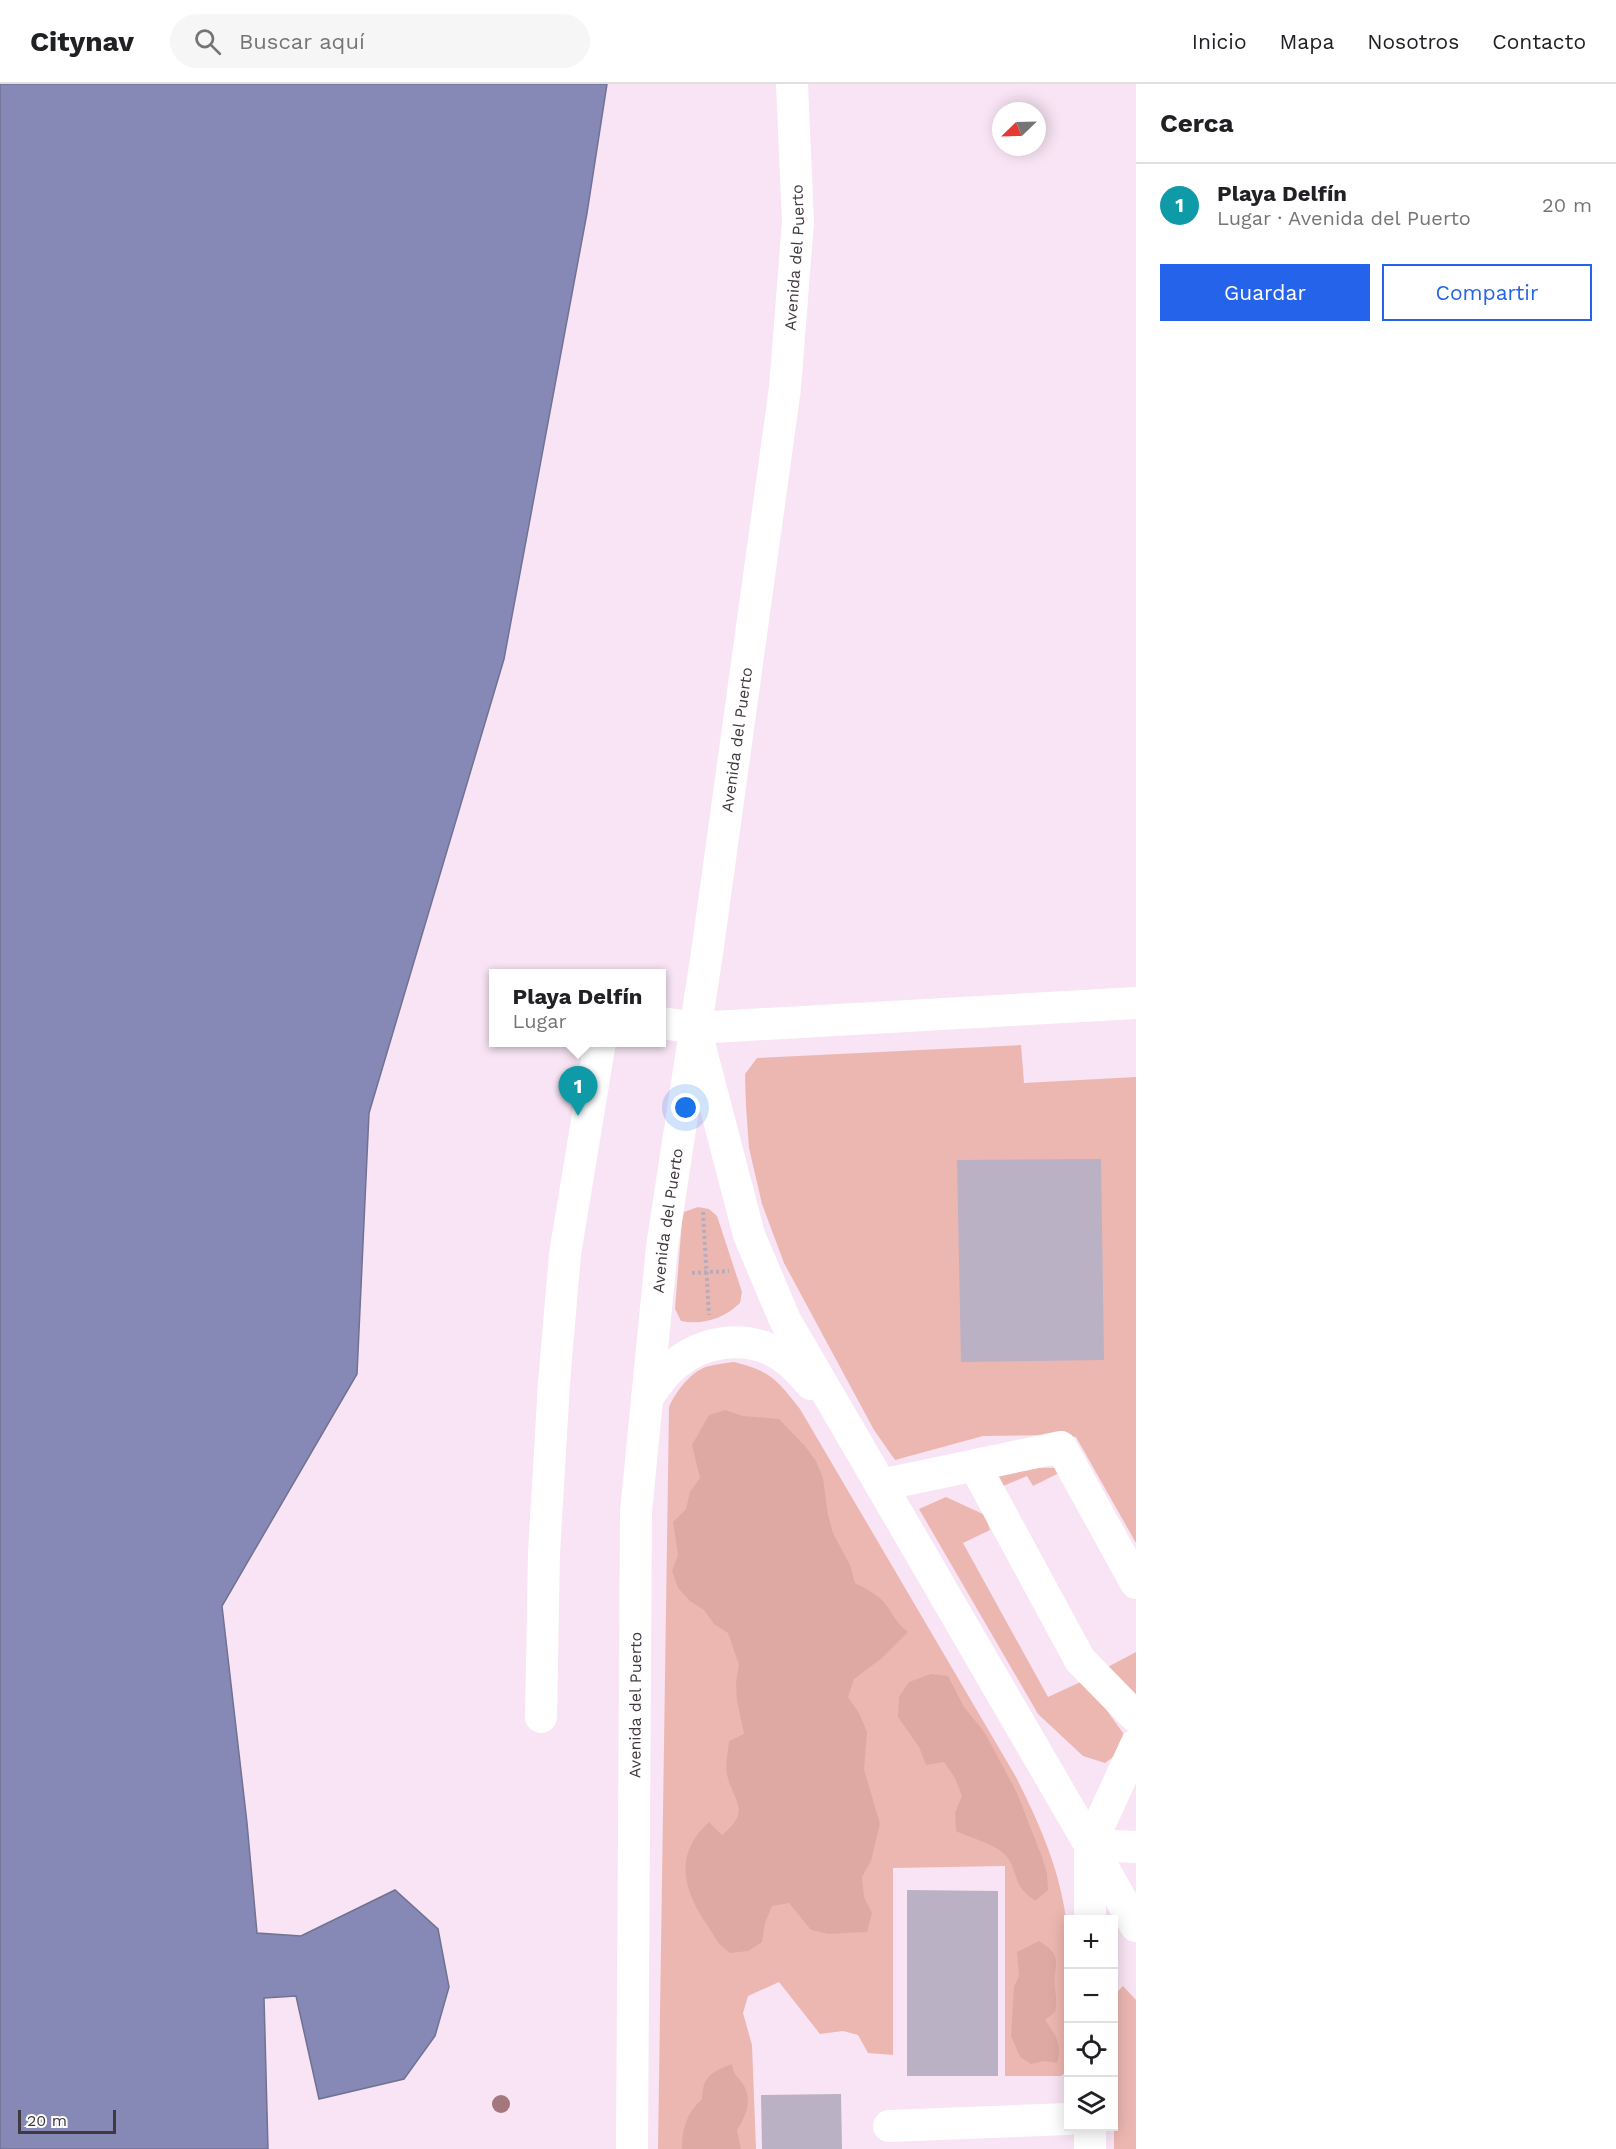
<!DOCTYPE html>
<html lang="es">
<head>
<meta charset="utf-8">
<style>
  body { margin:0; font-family:"Work Sans",sans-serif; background:#f6f6f6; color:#202124 }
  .controls { position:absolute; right:18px; bottom:18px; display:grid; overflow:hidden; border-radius:0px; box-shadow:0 3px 15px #0003 }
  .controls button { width:54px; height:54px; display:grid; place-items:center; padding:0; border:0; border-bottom:2px solid #e0e0e0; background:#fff; color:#202124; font:30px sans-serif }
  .compass { position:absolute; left:992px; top:18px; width:54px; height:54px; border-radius:50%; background:#fff; box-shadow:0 3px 15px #0003; rotate:247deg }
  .scale { position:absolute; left:18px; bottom:15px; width:98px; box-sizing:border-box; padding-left:6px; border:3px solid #413940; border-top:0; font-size:16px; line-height:21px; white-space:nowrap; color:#413940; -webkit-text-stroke:4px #fff; paint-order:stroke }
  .you { position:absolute; left:686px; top:1024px; width:21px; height:21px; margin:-15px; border:4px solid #fff; border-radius:50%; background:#1a73e8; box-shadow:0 0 0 9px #1a73e833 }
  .badge { display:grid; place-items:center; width:39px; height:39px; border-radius:50%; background:#2563eb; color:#fff; font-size:20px; font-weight:700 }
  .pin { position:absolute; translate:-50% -50px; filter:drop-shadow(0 2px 3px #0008) }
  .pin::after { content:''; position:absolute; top:32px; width:21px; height:18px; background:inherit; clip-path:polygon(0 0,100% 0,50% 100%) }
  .popup { position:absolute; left:489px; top:885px; width:177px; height:78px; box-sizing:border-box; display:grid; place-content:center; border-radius:0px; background:#fff; filter:drop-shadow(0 2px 4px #0005); font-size:20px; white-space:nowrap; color:#757577 }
  .popup b { font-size:22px; color:#202124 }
  .popup::after { content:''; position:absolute; left:50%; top:100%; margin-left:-12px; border:12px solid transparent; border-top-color:#fff }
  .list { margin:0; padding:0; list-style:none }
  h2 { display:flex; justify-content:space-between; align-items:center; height:78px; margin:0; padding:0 24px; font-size:26px }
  h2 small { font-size:20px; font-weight:400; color:#757577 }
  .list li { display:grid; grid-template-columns:39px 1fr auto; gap:18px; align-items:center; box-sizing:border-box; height:84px; padding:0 24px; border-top:2px solid #e0e0e0 }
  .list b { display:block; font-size:22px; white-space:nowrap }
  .list p { margin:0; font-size:20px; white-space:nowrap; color:#757577 }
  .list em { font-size:20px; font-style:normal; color:#757577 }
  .actions { display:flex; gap:12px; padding:18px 24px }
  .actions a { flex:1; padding:14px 0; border:2px solid #2563eb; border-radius:0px; text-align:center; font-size:21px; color:#2563eb }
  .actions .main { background:#2563eb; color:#fff }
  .icon { flex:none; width:33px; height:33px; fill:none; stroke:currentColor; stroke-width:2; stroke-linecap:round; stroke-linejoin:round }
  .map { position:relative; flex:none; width:1136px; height:2065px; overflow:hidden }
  header { display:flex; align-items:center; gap:36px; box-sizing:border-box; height:84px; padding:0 30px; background:#fff; border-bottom:2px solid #e0e0e0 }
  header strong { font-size:28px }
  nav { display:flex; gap:33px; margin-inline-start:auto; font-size:21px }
  .search { width:420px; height:54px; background:#f6f6f6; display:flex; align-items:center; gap:15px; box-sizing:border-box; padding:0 21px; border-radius:33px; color:#757577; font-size:22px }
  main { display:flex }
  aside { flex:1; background:#fff }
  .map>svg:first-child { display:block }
  .green { fill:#edb7b1 }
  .forest { fill:#dfa9a3 }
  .water { fill:#8689b5; stroke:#717192; stroke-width:1.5 }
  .building { fill:#bab1c5 }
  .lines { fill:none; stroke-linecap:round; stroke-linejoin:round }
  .path { stroke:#bbabb8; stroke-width:4; stroke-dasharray:3 3; stroke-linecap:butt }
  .minor { stroke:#fff; stroke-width:32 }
  .tree { fill:#a3777c }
  .labels { text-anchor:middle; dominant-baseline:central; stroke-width:4.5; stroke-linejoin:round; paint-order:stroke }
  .street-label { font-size:16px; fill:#413940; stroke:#fff }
</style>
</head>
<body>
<header>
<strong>Citynav</strong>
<div class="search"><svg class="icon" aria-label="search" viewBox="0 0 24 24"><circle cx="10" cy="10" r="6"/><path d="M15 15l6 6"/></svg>Buscar aquí</div>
<nav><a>Inicio</a><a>Mapa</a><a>Nosotros</a><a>Contacto</a></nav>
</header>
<main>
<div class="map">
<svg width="1136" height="2065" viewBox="0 0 1136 2065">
  <rect width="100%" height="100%" fill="#f8e4f4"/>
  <g class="green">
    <polygon points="1021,961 1024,999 1136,993 1136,1459 1076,1353 1065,1351 983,1352 895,1376 874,1346 784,1179 762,1120 749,1064 746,1022 745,990 757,974"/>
    <path d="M698,1123L709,1125L717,1132L742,1208L740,1219C723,1235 703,1241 681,1237L675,1225L682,1137L684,1128Z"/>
    <path d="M734,1278C771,1287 777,1296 800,1325L1016,1693C1036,1733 1056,1776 1064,1822C1073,1875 1068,1932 1068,1987L1061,1992H1005V1782L893,1784V1971L868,1969L858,1951L843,1947L820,1950L779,1898L748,1912L743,1929L752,1961L756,2065H658L669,1323C676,1307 692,1286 709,1282C717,1280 726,1279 734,1278Z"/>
    <polygon points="1005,1383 1057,1384 1059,1389 1033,1402 1027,1392 1001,1403 996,1388"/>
    <polygon points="946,1413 985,1431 990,1446 963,1459 1048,1613 1085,1596 1123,1649 1120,1668 1105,1679 1083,1672 1038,1630 919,1425"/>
    <polygon points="1136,1568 1136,1615 1102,1586"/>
    <polygon points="1123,1902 1136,1916 1136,2065 1114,2065 1114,1923 1115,1910"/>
  </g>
  <g class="forest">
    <path d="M725,1326L743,1332L779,1335L805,1362L816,1377L823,1394L828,1431L833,1449L850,1481L855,1499C867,1505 879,1511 887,1522C896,1535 895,1537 908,1548L882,1574L854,1595L848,1613L859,1629L867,1648L864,1685L880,1740L871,1777L862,1793L864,1813L872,1829L867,1848L828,1850L811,1846L789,1819L772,1822L765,1839L762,1858L748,1867L730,1869C714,1857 717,1855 707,1841C682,1804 674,1770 709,1738L722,1751C752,1726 734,1719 727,1691C725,1681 728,1668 729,1657L744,1650L737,1617L736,1598L739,1581L728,1549L714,1540L704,1526L690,1517L678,1504L672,1487L678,1471L673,1438L686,1425L690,1408L700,1394L692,1361L709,1331Z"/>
    <path d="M931,1590L948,1592L964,1623L985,1649L1017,1709L1042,1773L1047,1789L1048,1806L1035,1817C1031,1813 1024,1809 1021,1804C1015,1794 1014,1782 1007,1773C997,1760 972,1755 956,1747L955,1729L962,1712L955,1694L944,1678L926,1681L919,1663L898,1633L899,1613L909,1598Z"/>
    <path d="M1039,1857C1066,1873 1052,1880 1055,1904C1056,1913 1057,1919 1055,1928L1045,1936C1055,1950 1063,1961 1057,1979L1044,1977L1031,1980L1020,1973L1011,1952L1014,1903L1019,1892L1017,1868Z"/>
    <path d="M732,1980C734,1992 737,1991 743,2000C753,2016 746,2032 737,2046L741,2065H682C682,2044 687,2029 702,2015C703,1992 711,1988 732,1980Z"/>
  </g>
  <polygon class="water" points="0,0 607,0 587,129 504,575 369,1029 357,1290 222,1522 247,1739 257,1849 301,1852 395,1806 438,1845 449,1903 435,1952 404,1995 319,2015 296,1912 264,1914 268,2065 0,2065"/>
  <g class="building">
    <polygon points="1101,1075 1104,1276 961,1278 957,1076"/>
    <polygon points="907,1806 998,1807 998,1992 907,1992"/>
    <polygon points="841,2010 842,2065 762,2065 761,2011"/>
  </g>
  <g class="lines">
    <g class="path">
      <polyline points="703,1128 709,1231"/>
      <polyline points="692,1189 729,1187"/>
    </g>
    <g class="minor">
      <polyline points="662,939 695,944 1136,919"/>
      <polyline points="699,959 749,1151 785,1236 1090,1761 1136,1763"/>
      <path d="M647,1314C654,1305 661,1293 670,1285C703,1253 757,1248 792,1280C799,1286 805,1293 811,1300"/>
      <polyline points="975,1382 1080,1576 1136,1633"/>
      <polyline points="881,1401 1061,1363 1136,1499"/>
      <polyline points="541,1633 544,1469 554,1299 565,1170 600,958"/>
      <polyline points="1090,1761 1136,1661"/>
      <polyline points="1090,1836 1090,1761 1136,1842"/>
      <polyline points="889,2042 1068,2035"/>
      <path id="s1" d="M632,2065L636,1428L662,1163L707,869L785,304L798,138L792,0"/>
      <polyline points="1090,2065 1090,2042"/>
    </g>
  </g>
  <circle class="tree" cx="501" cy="2020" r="9"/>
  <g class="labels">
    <g class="street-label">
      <text stroke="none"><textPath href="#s1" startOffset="1902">Avenida del Puerto</textPath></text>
      <text stroke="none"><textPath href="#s1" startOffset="1416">Avenida del Puerto</textPath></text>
      <text stroke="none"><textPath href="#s1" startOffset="930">Avenida del Puerto</textPath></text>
      <text stroke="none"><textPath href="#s1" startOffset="444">Avenida del Puerto</textPath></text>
    </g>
  </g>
</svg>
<div class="controls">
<button>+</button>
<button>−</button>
<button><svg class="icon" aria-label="locate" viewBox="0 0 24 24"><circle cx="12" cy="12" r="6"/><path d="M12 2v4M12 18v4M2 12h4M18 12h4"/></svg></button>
<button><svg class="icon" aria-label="layers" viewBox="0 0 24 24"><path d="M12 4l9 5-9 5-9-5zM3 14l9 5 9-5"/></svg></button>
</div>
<svg class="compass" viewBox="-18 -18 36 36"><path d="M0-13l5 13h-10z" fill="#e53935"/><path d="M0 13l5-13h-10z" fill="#757577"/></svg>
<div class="scale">20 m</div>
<div class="you"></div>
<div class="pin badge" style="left:578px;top:1032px;background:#0f9aa8">1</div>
<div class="popup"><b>Playa Delfín</b>Lugar</div>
</div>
<aside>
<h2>Cerca<small></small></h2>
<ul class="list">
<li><span class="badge" style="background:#0f9aa8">1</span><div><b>Playa Delfín</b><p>Lugar · Avenida del Puerto</p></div><em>20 m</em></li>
</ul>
<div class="actions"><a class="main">Guardar</a><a>Compartir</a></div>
</aside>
</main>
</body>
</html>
